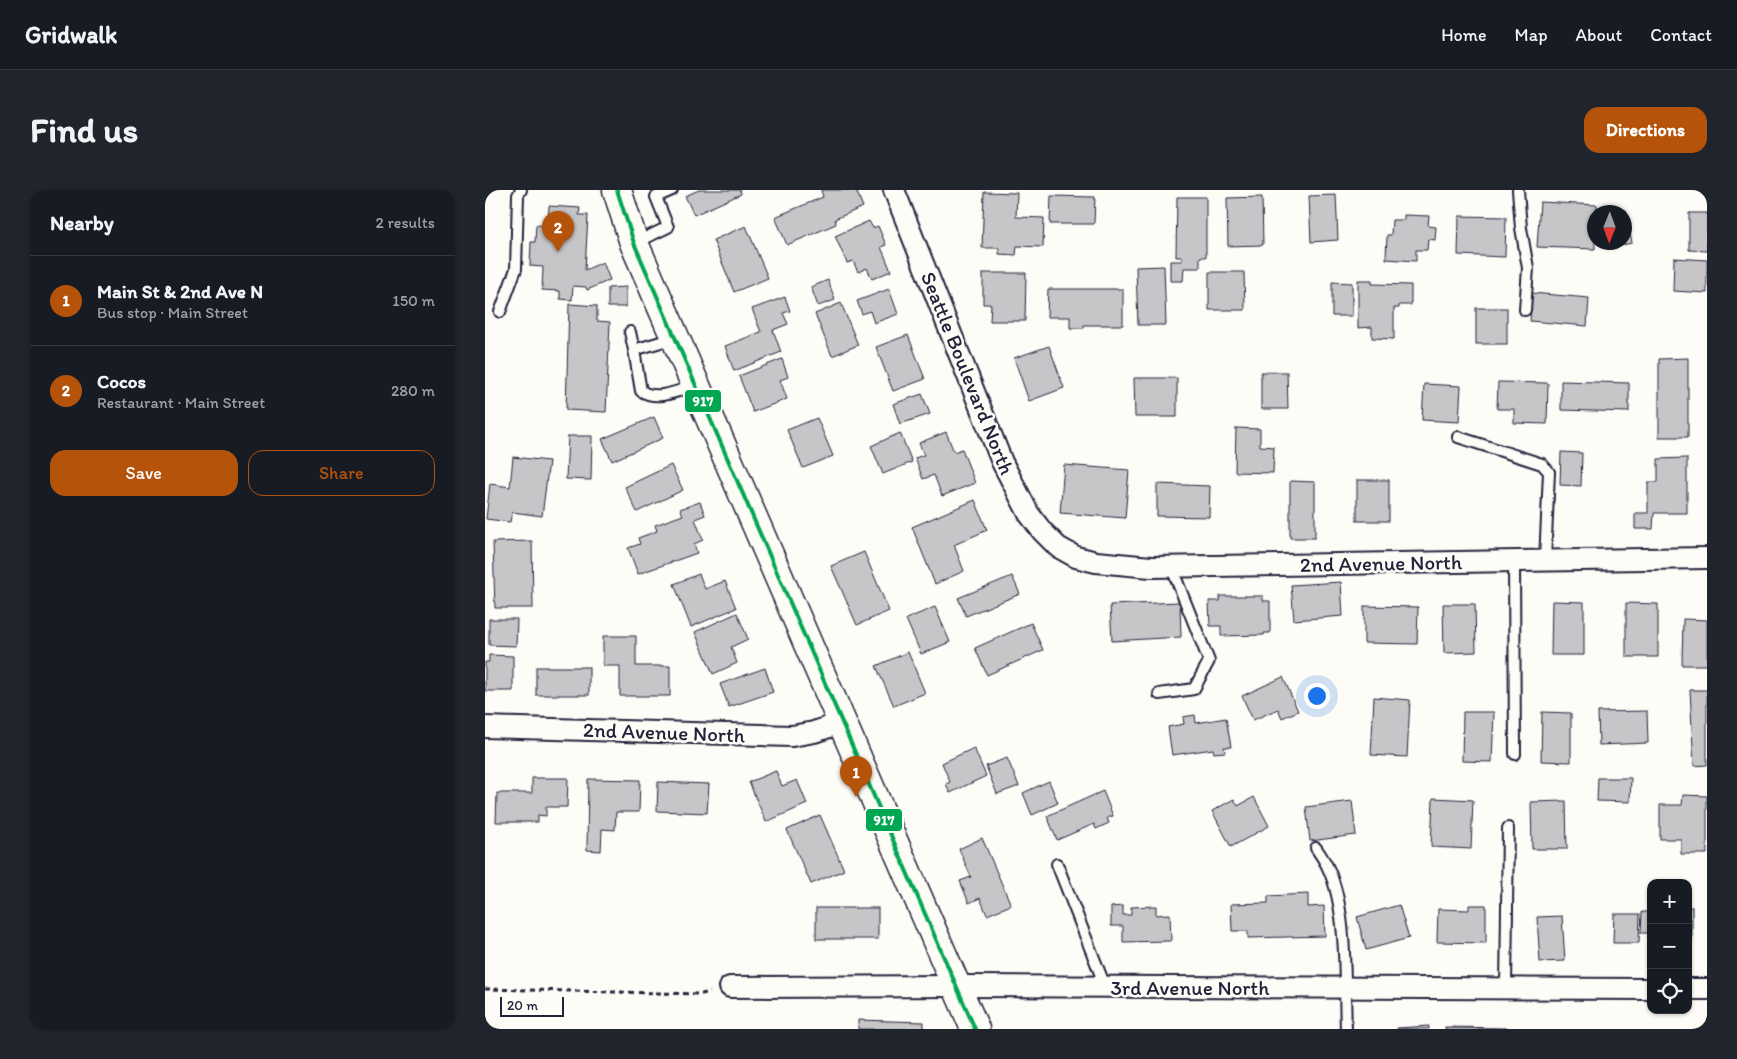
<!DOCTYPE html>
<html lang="en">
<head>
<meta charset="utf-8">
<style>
  body { margin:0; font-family:Itim,sans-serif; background:#20242c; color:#f1f3f6 }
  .controls { position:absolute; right:15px; bottom:15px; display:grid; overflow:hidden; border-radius:10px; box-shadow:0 1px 4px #0004 }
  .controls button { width:45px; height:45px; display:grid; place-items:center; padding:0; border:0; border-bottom:1px solid #363941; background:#171b24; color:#f1f3f6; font:25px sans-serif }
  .compass { position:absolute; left:1102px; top:15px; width:45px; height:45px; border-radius:50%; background:#171b24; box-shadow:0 1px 4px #0004; rotate:181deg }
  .scale { position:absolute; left:15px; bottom:12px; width:64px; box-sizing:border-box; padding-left:5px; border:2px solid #22223b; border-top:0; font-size:14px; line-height:18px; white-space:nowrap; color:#22223b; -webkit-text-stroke:4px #fdfcf7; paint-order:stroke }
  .you { position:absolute; left:831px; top:505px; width:18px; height:18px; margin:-12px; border:4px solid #fff; border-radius:50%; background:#1a73e8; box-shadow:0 0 0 8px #1a73e833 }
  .badge { display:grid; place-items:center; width:32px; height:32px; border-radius:50%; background:#b45309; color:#fff; font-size:16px; font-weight:700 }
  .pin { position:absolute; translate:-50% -41px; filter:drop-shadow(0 1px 2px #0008) }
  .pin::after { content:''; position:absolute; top:26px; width:18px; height:15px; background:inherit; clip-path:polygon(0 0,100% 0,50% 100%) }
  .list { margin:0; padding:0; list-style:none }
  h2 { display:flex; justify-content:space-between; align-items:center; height:65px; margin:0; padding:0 20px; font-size:21px }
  h2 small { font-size:16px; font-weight:400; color:#9ea1a6 }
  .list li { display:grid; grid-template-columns:32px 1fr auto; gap:15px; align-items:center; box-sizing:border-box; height:90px; padding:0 20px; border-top:1px solid #363941 }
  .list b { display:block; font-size:19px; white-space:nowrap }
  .list p { margin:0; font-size:16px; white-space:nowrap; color:#9ea1a6 }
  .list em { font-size:16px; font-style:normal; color:#9ea1a6 }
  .actions { display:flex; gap:10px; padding:15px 20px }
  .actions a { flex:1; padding:11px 0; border:1px solid #b45309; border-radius:15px; text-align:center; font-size:18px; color:#b45309 }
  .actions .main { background:#b45309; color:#fff }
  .icon { flex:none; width:28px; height:28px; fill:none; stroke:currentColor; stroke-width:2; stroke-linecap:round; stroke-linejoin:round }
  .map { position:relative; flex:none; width:1222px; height:839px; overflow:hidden; border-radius:15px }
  header { display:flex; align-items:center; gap:30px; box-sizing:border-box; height:70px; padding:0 25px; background:#171b24; border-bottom:1px solid #363941 }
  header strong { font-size:24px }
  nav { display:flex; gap:28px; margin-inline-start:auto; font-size:18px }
  .intro { display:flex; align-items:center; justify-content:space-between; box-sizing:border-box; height:120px; padding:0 30px }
  h1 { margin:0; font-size:35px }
  .button { padding:12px 22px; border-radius:15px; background:#b45309; color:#fff; font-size:18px; font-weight:700 }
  main { display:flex; gap:30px; padding:0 30px }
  aside { flex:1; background:#171b24; border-radius:15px; box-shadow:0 1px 4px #0004 }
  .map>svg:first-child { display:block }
  .building { fill:#c6c6c8; stroke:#22223b }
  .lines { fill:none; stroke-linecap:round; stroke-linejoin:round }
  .lane-casing { stroke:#22223b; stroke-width:14 }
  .street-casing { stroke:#22223b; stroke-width:24 }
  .secondary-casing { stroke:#22223b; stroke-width:31 }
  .path { stroke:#22223b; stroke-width:3; stroke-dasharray:5 4; stroke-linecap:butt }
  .lane { stroke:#fdfcf7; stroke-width:10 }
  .street { stroke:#fdfcf7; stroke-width:20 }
  .secondary { stroke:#fdfcf7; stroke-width:28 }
  .bus-1-casing { stroke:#fdfcf7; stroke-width:8 }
  .bus-1 { stroke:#00a651; stroke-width:4 }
  .labels { text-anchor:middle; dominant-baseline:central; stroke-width:5; stroke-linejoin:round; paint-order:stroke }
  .street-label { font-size:21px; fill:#22223b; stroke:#fdfcf7 }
  .line-badge { stroke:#fdfcf7; stroke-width:2 }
  .badge-label { font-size:14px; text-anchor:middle; font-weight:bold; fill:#fff }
</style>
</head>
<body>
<header>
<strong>Gridwalk</strong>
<nav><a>Home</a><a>Map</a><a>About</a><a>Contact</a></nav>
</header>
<div class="intro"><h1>Find us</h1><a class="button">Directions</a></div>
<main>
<aside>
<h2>Nearby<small>2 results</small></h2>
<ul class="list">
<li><span class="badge">1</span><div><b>Main St &amp; 2nd Ave N</b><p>Bus stop · Main Street</p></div><em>150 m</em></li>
<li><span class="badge">2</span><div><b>Cocos</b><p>Restaurant · Main Street</p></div><em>280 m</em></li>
</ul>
<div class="actions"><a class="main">Save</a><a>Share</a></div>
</aside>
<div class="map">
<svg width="1222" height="839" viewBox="0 0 1222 839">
  <rect width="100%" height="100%" fill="#fdfcf7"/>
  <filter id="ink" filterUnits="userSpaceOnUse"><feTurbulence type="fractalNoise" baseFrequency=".02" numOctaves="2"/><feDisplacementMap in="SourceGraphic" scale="10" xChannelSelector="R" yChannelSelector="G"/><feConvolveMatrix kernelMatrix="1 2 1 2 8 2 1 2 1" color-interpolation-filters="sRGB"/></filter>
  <g filter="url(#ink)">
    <g class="building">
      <polygon points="214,0 255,0 256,4 209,25 200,6"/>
      <polygon points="336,0 371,0 378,17 350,29 351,34 302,55 290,27 338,7"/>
      <polygon points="499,2 532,3 531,27 559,28 558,57 532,56 531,65 514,64 514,58 497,58"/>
      <polygon points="851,5 853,50 826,52 824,6"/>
      <polygon points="566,6 610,7 609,34 565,34"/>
      <polygon points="692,7 721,7 721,67 715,67 715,78 699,78 698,91 685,91 685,71 697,71 697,67 691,67"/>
      <polygon points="777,7 778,55 743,56 742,8"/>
      <polygon points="1055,12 1112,15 1112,22 1110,22 1110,59 1052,57"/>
      <polygon points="64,16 95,18 94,25 103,25 100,80 118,72 125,90 102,100 101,97 88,96 87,110 75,109 75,101 57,100 58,77 45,76 46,52 50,52 51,35 63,36"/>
      <polygon points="1141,20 1147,53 1121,58 1120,52 1140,52 1140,22 1124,22"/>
      <polygon points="1204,23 1222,23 1222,61 1204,60"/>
      <polygon points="919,25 944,26 943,36 951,37 950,50 943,49 942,60 931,60 931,71 901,69 902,45 906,45 907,30 919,30"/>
      <polygon points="974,26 1021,27 1020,67 973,65"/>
      <polygon points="384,31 388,38 393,36 401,55 396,57 406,81 387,89 382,78 373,82 368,71 362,73 350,46"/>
      <polygon points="261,36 283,88 249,102 228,50"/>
      <polygon points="1189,68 1222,70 1222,103 1188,101"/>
      <polygon points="679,76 681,135 653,135 651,77"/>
      <polygon points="724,82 759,82 760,120 724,120"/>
      <polygon points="498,83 541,83 540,131 505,131 506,114 498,114"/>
      <polygon points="343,90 350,110 333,116 326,97"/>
      <polygon points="873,90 887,90 887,94 926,95 926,115 914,115 914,118 909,118 909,149 887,148 887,137 873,138"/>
      <polygon points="847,92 867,93 867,126 847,126"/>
      <polygon points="141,97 141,117 123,117 123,98"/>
      <polygon points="404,99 413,124 389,133 385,121 377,124 372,111"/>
      <polygon points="563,99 638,99 638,135 599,135 599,138 585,138 585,127 562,127"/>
      <polygon points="1047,103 1104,108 1102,136 1045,131"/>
      <polygon points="300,107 305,121 298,123 303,134 288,140 296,162 249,181 240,156 276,142 267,119"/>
      <polygon points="356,113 373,155 347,166 330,124"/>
      <polygon points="84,114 112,116 112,131 125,132 121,222 81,220"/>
      <rect x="991" y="118" width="31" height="36"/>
      <polygon points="423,145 440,189 408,201 391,157"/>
      <polygon points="564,156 579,198 544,211 529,168"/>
      <polygon points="1203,168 1203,247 1174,247 1174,169"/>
      <polygon points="297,169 303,187 295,190 302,209 268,222 254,186"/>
      <polygon points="776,182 802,182 803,219 776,219"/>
      <polygon points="649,188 692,188 692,227 650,227"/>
      <polygon points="1076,191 1144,193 1144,222 1076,220"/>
      <polygon points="1013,192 1063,193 1062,234 1029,233 1029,219 1012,219"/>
      <polygon points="939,194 976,196 974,232 937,230"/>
      <polygon points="437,204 445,224 415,234 408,214"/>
      <polygon points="169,227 178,248 127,271 117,249"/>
      <polygon points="332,228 348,266 318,278 302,240"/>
      <polygon points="751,238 775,239 775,256 789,257 788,283 750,282"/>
      <polygon points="461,242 469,262 477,259 490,293 457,306 449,285 438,289 430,268 439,265 434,253"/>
      <polygon points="415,243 427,272 398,284 386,256"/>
      <polygon points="83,246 107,246 106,290 81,289"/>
      <polygon points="1076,262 1097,263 1096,296 1075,295"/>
      <polygon points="28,267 64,271 57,326 27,322 25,332 1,329 5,294 25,297"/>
      <polygon points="1202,268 1202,323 1169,323 1168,339 1150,339 1150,323 1163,323 1163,292 1173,292 1173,269"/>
      <polygon points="186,275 198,300 152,322 140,297"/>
      <polygon points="579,275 644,280 640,328 575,323"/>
      <rect x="872" y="290" width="32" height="41"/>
      <polygon points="805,291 830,292 830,348 805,348"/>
      <polygon points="672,294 725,296 724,327 672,326"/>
      <polygon points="490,310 502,340 469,355 479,381 450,394 427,337"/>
      <polygon points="215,312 220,325 210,329 218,350 209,354 212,363 153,384 143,358 155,354 153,348 172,341 170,335 198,325 195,319"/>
      <polygon points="47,351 48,418 10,418 8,352"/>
      <polygon points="379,362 404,421 372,435 346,376"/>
      <polygon points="214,384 220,399 240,391 251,418 206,437 189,394"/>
      <polygon points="527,386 535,404 481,426 473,408"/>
      <polygon points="856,392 858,426 809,430 806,395"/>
      <polygon points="735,406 778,406 778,411 785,411 785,443 779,443 779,445 736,446 736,436 725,436 724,411 735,411"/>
      <polygon points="1067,411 1099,412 1099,465 1066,465"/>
      <polygon points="695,412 696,447 627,451 625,415"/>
      <polygon points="1141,413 1173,414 1173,467 1141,467"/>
      <polygon points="958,414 990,414 991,462 959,463"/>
      <polygon points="879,416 933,417 932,454 879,453"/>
      <polygon points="450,417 465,452 436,464 421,429"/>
      <polygon points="252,423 263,449 246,457 252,473 228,484 210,442"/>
      <polygon points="4,429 32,429 31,456 4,455"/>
      <polygon points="1198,429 1222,430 1222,475 1197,475"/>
      <polygon points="546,433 558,460 502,485 490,458"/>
      <polygon points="118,446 151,446 151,476 185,476 185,506 135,506 135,476 118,476"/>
      <polygon points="423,462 440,503 409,516 391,476"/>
      <polygon points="4,465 28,466 28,501 0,501 0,472 4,472"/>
      <rect x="51" y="477" width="53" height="28"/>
      <polygon points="280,478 288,502 244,517 235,494"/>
      <polygon points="798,487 813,521 797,528 793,519 768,530 757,506"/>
      <polygon points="1205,500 1222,500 1222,575 1209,576"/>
      <polygon points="889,507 925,510 922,567 886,565"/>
      <polygon points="1162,521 1163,553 1114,555 1113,522"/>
      <polygon points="978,522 1009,522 1007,572 977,571"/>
      <polygon points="1057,522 1086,523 1086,572 1056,571"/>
      <polygon points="710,525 711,533 741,528 746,557 739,557 740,562 729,563 728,559 687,565 683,537 699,534 698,527"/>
      <polygon points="489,558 501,586 465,603 461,594 465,592 457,573"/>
      <polygon points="522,568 534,596 512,604 501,576"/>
      <polygon points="291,581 297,596 312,590 322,614 281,632 264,592"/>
      <polygon points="47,588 83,588 82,617 61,617 61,626 53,625 53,632 11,632 12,603 47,603"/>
      <polygon points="1113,588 1146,588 1145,612 1112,611"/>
      <polygon points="103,589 155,590 154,622 131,622 130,640 117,639 116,661 102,660"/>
      <polygon points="564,591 573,613 547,625 538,603"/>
      <polygon points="173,592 224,594 222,623 172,621"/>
      <polygon points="618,601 628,626 622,628 624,633 611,639 609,634 572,650 562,626"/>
      <polygon points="1198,605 1222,606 1222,664 1196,664 1196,649 1175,649 1175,615 1197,615"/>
      <polygon points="769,607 784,636 746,657 727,621 749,609 753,616"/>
      <polygon points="948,608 988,610 986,659 946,657"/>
      <polygon points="867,611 871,645 825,651 821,617"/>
      <polygon points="1081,611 1082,659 1047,659 1046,612"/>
      <polygon points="335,625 359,680 326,694 302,640"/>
      <polygon points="497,648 526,715 502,725 495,708 484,713 475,691 486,687 474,659"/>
      <polygon points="823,704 823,717 839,716 840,746 763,748 763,741 747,741 746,714 783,713 783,706"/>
      <polygon points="914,715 924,748 881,760 872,727"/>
      <polygon points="984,715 1001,715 1001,753 952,752 953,719 984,720"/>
      <polygon points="638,716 638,725 646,725 646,717 671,716 671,725 685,724 686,751 638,752 638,736 626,736 626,717"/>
      <rect x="1203" y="717" width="4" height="35"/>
      <rect x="331" y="718" width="62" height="31"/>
      <polygon points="1157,722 1166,722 1166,743 1156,743"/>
      <polygon points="1129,724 1155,724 1154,753 1128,753"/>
      <polygon points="1077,726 1080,771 1055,772 1052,727"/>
      <polygon points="373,830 439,832 439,839 373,839"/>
      <polygon points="944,836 944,839 912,839 912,838"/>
      <polygon points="960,837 1021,838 1021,839 960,839"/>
    </g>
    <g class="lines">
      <defs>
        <g id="lane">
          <polyline points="1033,0 1036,38 1043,78 1040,120"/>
          <polyline points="150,53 183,37 171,7 187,0"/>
          <polyline points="15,122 31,79 33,5 36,0"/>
          <polyline points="145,142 149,160"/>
          <path d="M189,148L149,160L156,201C173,211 192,201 209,196"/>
          <polyline points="973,247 1057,274 1064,282 1060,371"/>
          <polyline points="1029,371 1030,564"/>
          <polyline points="674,504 709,499 724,471 686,376"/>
          <path d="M831,658C835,664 840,671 843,678C863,720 859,792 861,839"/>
          <polyline points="572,674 620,796"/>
          <polyline points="1021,798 1023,638"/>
        </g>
        <g id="street">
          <polyline points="409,0 517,272 544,324 557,341 573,357 591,367 611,372 666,377 1222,368"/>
          <polyline points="0,537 307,546 329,542 356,533"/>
          <polyline points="245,797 470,796 1166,799"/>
          <polyline points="1203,799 1222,799"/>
        </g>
        <polyline id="secondary" points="132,0 149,53 490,839"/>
      </defs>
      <use href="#lane" class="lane-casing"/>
      <use href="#street" class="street-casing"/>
      <use href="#secondary" class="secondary-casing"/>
      <polyline class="path" points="0,799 217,804 225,802"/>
      <use href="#lane" class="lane"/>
      <use href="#street" class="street"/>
      <use href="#secondary" class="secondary"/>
      <defs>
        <polyline id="bus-1" points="132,0 149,53 490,839"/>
      </defs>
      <use href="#bus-1" class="bus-1-casing"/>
      <use href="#bus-1" class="bus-1"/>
    </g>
  </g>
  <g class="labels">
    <g class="street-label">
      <text transform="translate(483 183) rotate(68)">Seattle Boulevard North</text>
      <text transform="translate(896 373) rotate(-1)">2nd Avenue North</text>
      <text transform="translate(179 542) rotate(2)">2nd Avenue North</text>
      <text x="705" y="797">3rd Avenue North</text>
    </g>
  </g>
  <g class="line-badge">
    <rect x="199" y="199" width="38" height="24" rx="5" fill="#00a651"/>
    <rect x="380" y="618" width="38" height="24" rx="5" fill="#00a651"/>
  </g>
  <g class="badge-label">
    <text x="218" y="216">917</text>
    <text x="399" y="635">917</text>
  </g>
</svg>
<div class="controls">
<button>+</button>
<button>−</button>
<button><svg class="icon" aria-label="locate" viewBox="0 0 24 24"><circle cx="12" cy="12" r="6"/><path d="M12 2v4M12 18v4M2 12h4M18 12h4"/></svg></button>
</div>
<svg class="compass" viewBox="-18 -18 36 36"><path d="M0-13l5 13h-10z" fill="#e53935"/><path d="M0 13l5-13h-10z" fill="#9ea1a6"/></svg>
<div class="scale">20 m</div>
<div class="you"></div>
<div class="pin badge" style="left:371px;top:607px">1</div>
<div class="pin badge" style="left:73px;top:62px">2</div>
</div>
</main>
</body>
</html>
